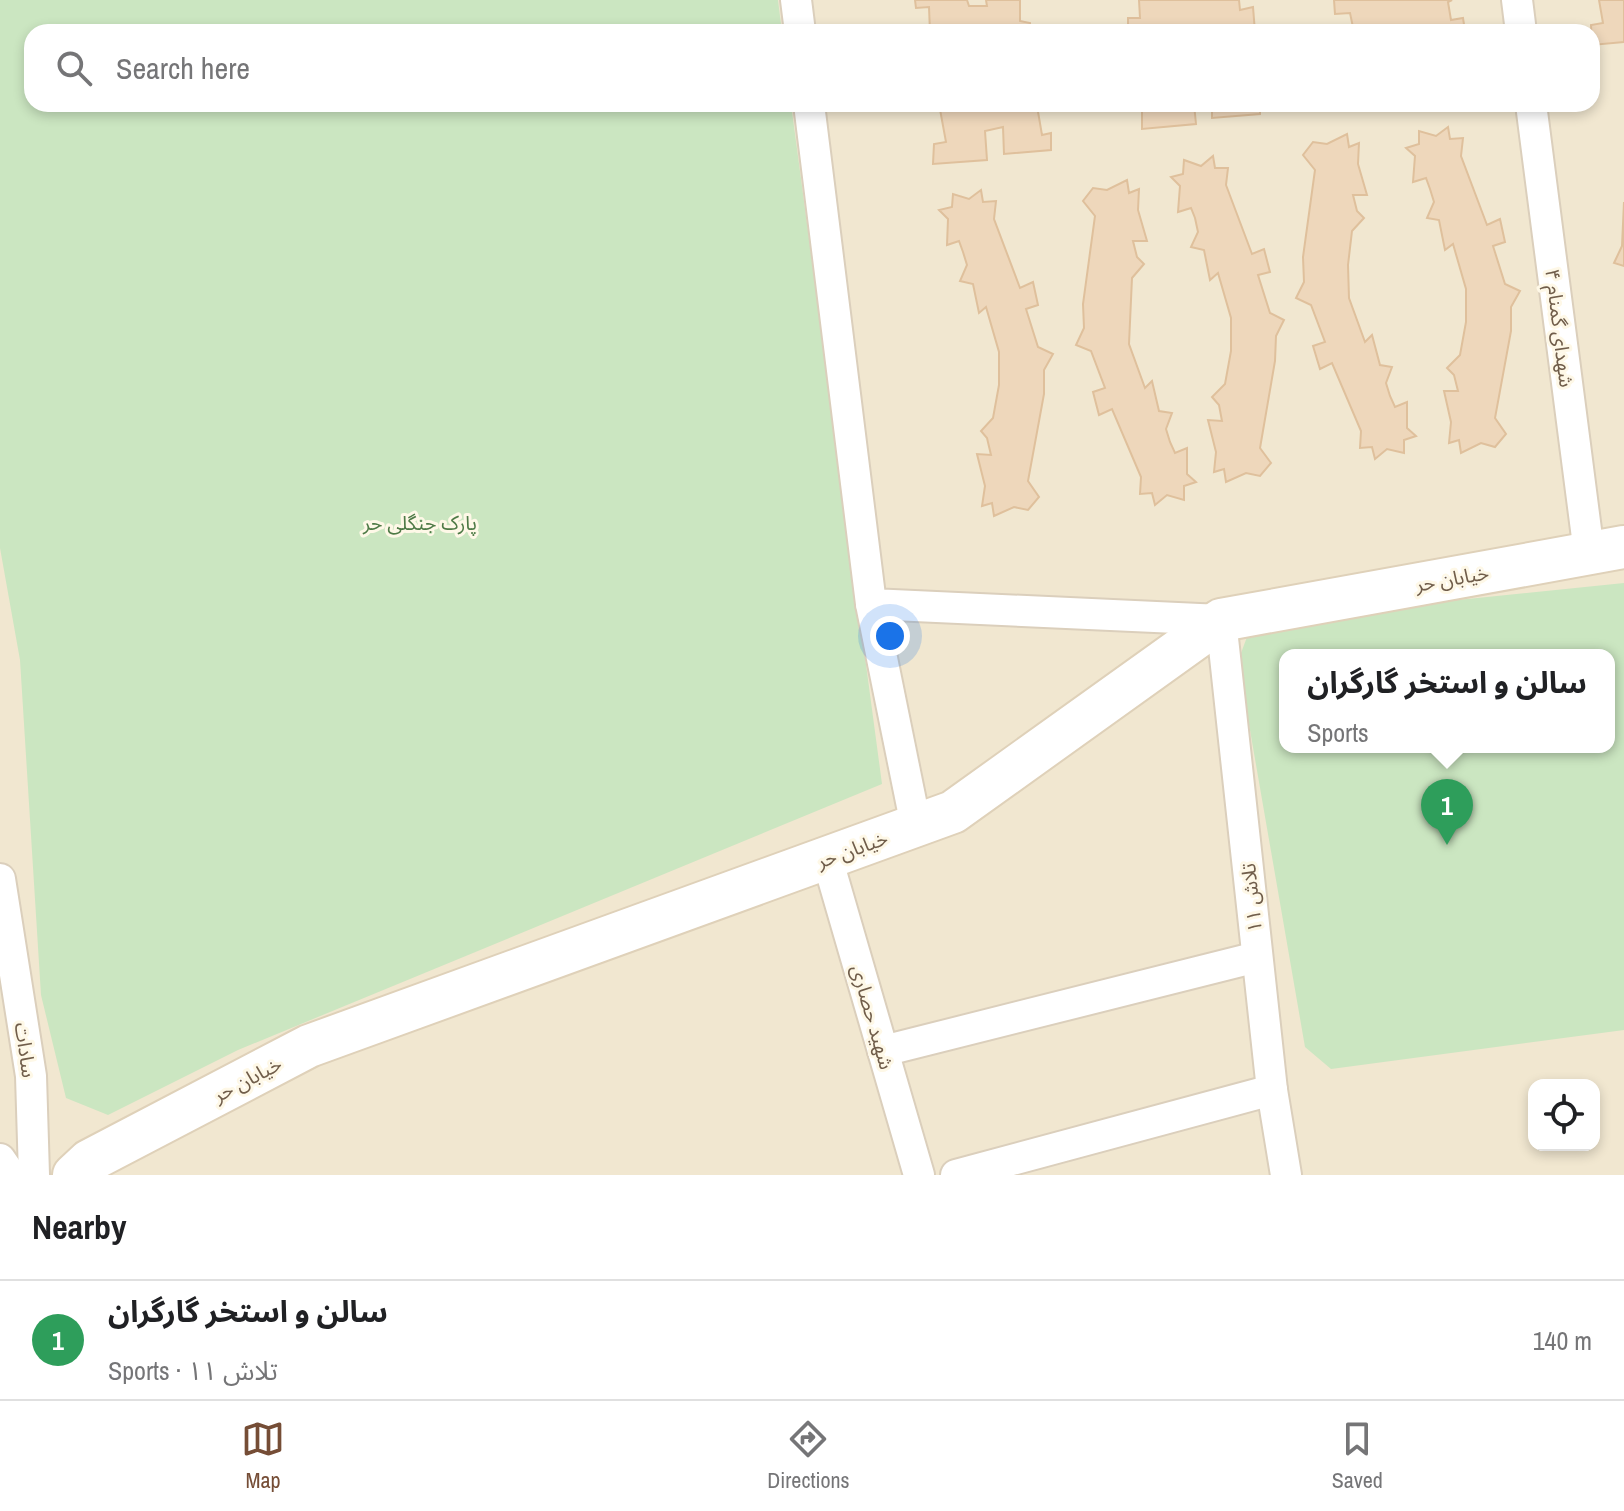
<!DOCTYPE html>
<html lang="en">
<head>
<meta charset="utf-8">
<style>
  body { margin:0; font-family:"Archivo Narrow","Noto Sans Arabic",sans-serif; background:#f2f2f2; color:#202124 }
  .controls { position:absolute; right:24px; bottom:24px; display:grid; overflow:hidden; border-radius:16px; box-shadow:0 4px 12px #0003 }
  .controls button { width:72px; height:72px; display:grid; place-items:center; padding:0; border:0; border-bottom:2px solid #e0e0e0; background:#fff; color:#202124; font:40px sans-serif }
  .you { position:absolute; left:890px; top:636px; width:28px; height:28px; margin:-20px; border:6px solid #fff; border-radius:50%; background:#1a73e8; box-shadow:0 0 0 12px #1a73e833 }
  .badge { display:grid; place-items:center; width:52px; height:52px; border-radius:50%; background:#754d36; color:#fff; font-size:26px; font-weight:700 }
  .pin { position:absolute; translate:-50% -66px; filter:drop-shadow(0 2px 4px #0008) }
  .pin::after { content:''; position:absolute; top:42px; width:28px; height:24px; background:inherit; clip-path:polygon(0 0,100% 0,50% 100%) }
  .popup { position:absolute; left:1279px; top:649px; width:336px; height:104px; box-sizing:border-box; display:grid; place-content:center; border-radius:16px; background:#fff; filter:drop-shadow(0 2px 6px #0005); font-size:26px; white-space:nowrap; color:#757577 }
  .popup b { font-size:30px; color:#202124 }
  .popup::after { content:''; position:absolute; left:50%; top:100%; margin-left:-16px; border:16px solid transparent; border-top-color:#fff }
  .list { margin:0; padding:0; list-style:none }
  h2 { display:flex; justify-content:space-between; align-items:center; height:104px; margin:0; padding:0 32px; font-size:34px }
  h2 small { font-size:26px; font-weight:400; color:#757577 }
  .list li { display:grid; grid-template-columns:52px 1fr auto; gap:24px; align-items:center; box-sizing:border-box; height:120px; padding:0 32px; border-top:2px solid #e0e0e0 }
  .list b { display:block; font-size:30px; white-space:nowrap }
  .list p { margin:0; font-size:26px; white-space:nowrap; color:#757577 }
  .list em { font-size:26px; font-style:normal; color:#757577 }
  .icon { flex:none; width:44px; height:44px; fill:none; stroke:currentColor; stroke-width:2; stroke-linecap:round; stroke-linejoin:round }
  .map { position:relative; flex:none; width:1624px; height:1175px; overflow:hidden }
  .search { position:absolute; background:#fff; box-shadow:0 4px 12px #0003; left:24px; right:24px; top:24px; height:88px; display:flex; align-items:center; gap:20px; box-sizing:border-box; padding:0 28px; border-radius:24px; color:#757577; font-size:30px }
  .sheet { height:224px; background:#fff }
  nav { display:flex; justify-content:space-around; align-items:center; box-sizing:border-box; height:112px; border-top:2px solid #e0e0e0; background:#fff; font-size:22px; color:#757577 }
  nav a { display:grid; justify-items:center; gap:4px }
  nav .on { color:#754d36 }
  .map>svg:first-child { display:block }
  .residential { fill:#f1e7d0; fill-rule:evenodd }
  .green { fill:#cbe6c1; fill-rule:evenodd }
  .building { fill:#eed7bb; stroke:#dfc09c; stroke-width:2 }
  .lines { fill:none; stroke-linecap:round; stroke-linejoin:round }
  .street-casing { stroke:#dbcfbc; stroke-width:34 }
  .secondary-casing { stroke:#dfd1b9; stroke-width:46 }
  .street { stroke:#fff; stroke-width:30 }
  .secondary { stroke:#fff; stroke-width:42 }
  .labels { text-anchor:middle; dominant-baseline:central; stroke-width:6; stroke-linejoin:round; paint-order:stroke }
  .street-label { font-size:20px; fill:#705d4a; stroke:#fef8e7 }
  .park-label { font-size:20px; fill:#4e7a46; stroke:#fef8e7 }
</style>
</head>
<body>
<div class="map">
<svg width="1624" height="1175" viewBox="0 0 1624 1175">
  <rect width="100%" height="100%" fill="#faf4e1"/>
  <path class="residential" d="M0,0H1624V1175H0ZM32,32H1592V104H32ZM1285,655H1609V747H1285ZM1534,1085H1594V1145H1534Z"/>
  <g class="green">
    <polygon points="0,0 778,0 782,32 32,32 32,104 791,104 882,784 238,1050 108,1115 66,1098 41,995 20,660 0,548"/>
    <path d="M1624,583V1030L1331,1069L1305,1047L1238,661L1253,621ZM1285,655H1609V747H1285Z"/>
  </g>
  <g class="building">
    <polygon points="915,0 967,0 969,6 987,6 986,0 1020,0 1020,21 1030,23 1030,32 930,32 929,7 916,8"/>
    <polygon points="1139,0 1239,0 1240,10 1253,7 1255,32 1128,32 1128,18 1140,18"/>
    <polygon points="1334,0 1452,0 1448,2 1451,20 1463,18 1465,31 1354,32 1350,13 1335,14"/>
    <polygon points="1599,0 1624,0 1624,42 1592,45 1591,25 1603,23"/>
    <polygon points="939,104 1043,104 1037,106 1042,135 1051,133 1051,150 1004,154 1003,127 985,131 987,160 933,164 934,144 946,142"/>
    <polygon points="1155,104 1194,104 1196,124 1142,129 1142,108"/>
    <polygon points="1212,104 1260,104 1260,114 1212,118"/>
    <polygon points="1448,127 1450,139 1463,138 1461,156 1487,225 1500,219 1505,242 1493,246 1505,284 1520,291 1511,307 1511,331 1495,418 1506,434 1495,447 1481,443 1461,453 1459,440 1449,443 1451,422 1444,391 1458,391 1454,375 1447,368 1460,355 1466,322 1466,289 1453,244 1445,250 1439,220 1427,218 1434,202 1430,189 1426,178 1413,182 1415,156 1406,148 1419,144 1419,131 1436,136"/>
    <polygon points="1347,134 1349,147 1359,143 1358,164 1367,195 1353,195 1357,211 1364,218 1352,231 1348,265 1349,298 1365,342 1372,335 1380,365 1392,367 1386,383 1390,396 1395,407 1407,402 1407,428 1416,436 1404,440 1404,453 1387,449 1375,459 1372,447 1360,448 1361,431 1332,363 1320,369 1313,346 1325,342 1311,305 1296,298 1304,282 1303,257 1315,170 1303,155 1313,142 1327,144"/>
    <polygon points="1213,156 1215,168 1228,168 1226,185 1252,254 1264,249 1270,272 1258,275 1270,313 1284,320 1276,336 1275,361 1260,448 1271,463 1260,476 1246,473 1226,482 1224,469 1214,472 1216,452 1208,420 1222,421 1219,405 1212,397 1225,384 1231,351 1231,318 1218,273 1210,280 1204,250 1191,247 1198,232 1195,218 1191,208 1178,212 1180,186 1171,177 1183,174 1184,160 1201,166"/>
    <polygon points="1127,180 1129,193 1139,189 1138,210 1147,241 1133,241 1137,257 1144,264 1132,278 1129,344 1145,388 1152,381 1159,411 1172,413 1166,429 1170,442 1175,453 1187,448 1187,474 1196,482 1184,486 1184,500 1167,495 1155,505 1152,493 1140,494 1141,477 1112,409 1099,415 1093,392 1105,388 1091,351 1076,345 1084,328 1083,304 1095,216 1083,201 1093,188 1107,190"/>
    <polygon points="981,190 983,202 996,201 994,219 1020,288 1033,282 1038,305 1026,309 1038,347 1053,354 1044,370 1044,394 1028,481 1039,497 1028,510 1014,507 994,516 992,503 982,506 985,486 977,454 991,455 987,438 981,431 993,418 999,385 999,352 986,307 979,313 973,284 960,281 967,265 963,252 959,241 947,245 948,219 939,210 952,207 953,194 969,199"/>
    <polygon points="1624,202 1624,266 1614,263 1622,246"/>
  </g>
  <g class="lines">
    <defs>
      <g id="street">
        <polyline points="796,0 800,32"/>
        <polyline points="1517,0 1521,32"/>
        <polyline points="809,104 871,604 1221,620 1272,1090 1286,1175"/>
        <polyline points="1531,104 1589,553"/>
        <polyline points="871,604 916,826"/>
        <polyline points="827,858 919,1175"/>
        <polyline points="0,879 31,1076 34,1175"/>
        <polyline points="883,1051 1257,957"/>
        <polyline points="0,1159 11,1175"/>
        <polyline points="956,1175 1272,1090"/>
      </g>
      <polyline id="secondary" points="74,1175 89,1161 309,1046 953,812 1221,620 1624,547"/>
    </defs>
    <use href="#street" class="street-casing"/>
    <use href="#secondary" class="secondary-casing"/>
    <use href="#street" class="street"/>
    <use href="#secondary" class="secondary"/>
  </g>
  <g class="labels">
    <g class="street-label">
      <text transform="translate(1560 328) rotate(83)">شهدای گمنام ۴</text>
      <text transform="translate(1452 578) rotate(-10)">خیابان حر</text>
      <text transform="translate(852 849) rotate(-20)">خیابان حر</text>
      <text transform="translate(1251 898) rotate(-96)">تلاش ۱۱</text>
      <text transform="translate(873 1017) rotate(74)">شهید حصاری</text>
      <text transform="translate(26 1050) rotate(82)">سادات</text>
      <text transform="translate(247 1079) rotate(-28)">خیابان حر</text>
    </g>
    <g class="park-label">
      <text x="420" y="522">پارک جنگلی حر</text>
    </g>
  </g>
</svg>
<div class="controls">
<button><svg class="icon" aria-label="locate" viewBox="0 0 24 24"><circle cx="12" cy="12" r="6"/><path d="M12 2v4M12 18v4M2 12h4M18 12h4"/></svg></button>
</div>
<div class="you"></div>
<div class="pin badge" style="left:1447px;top:845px;background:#2e9e5b">1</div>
<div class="popup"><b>سالن و استخر گارگران</b>Sports</div>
<div class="search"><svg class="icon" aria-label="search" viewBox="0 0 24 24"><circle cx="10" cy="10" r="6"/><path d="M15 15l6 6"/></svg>Search here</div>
</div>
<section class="sheet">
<h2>Nearby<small></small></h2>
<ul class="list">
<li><span class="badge" style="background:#2e9e5b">1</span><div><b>سالن و استخر گارگران</b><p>Sports · تلاش ۱۱</p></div><em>140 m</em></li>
</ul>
</section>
<nav>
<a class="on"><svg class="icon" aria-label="map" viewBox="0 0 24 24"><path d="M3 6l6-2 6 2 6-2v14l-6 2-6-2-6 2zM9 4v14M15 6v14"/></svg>Map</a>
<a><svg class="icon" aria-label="directions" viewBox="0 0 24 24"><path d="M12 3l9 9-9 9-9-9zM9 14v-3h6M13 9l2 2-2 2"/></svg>Directions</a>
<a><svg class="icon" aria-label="saved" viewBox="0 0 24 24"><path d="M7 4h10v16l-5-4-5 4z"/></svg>Saved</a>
</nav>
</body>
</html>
